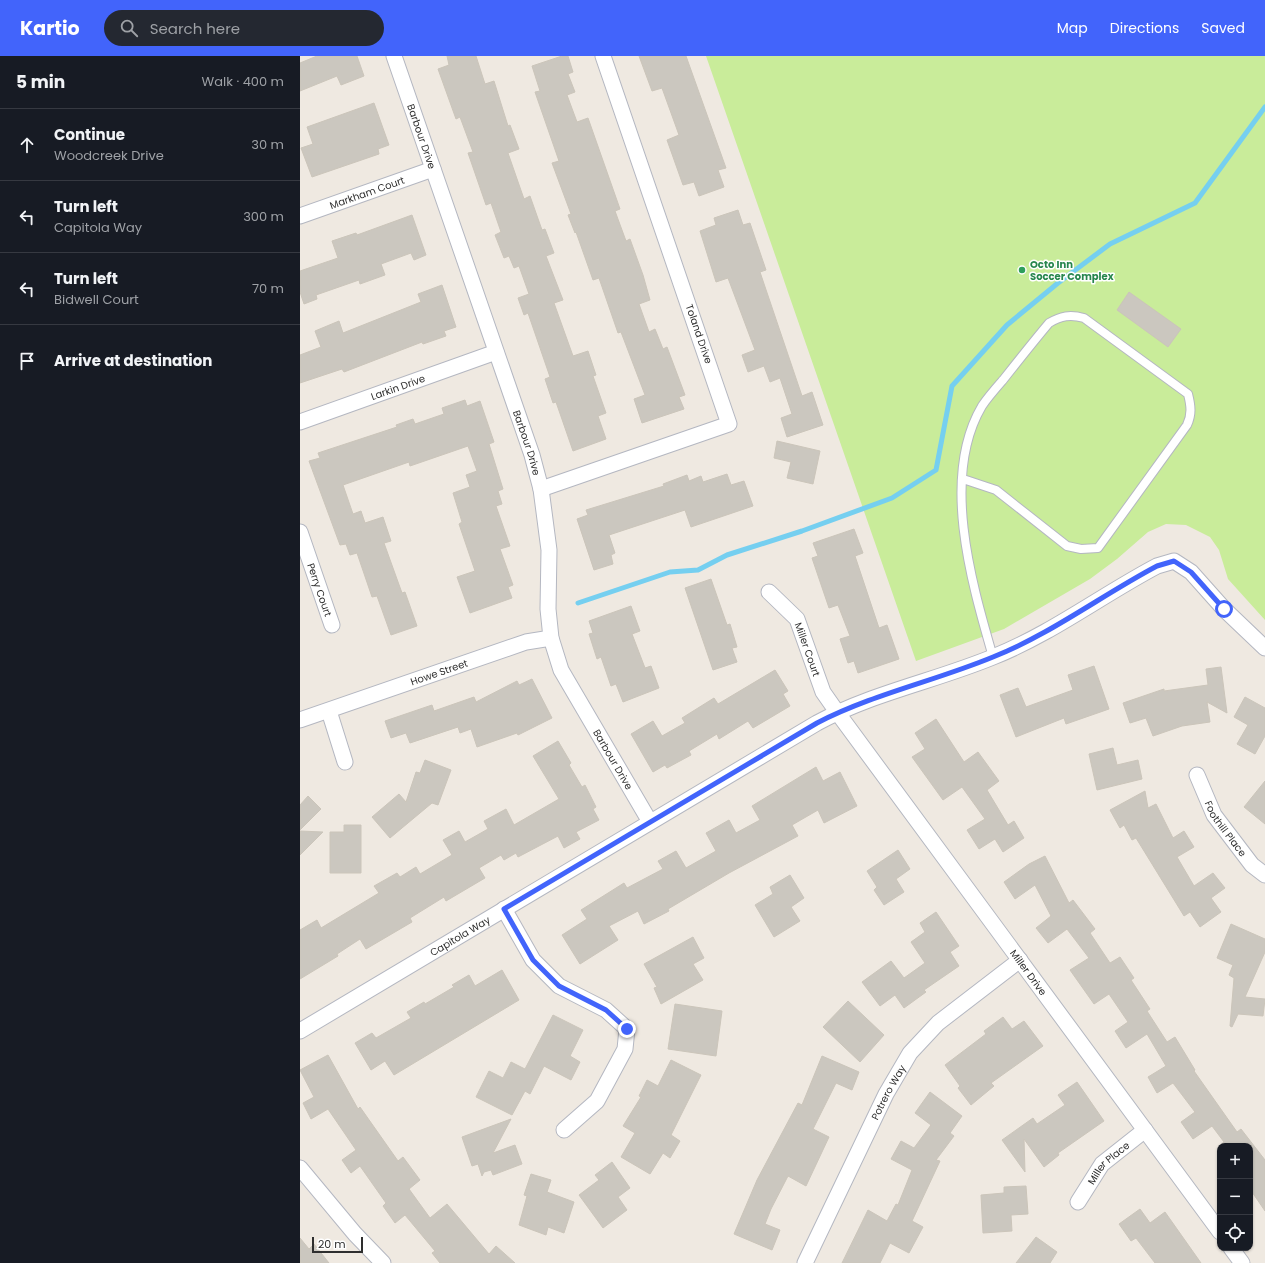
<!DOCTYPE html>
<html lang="en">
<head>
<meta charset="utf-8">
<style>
  body { margin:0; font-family:Poppins,sans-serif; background:#242831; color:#f1f3f6 }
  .controls { position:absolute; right:12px; bottom:12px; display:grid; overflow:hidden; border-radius:8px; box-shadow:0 1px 3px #0004 }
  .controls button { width:36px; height:36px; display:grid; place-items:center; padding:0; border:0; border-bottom:1px solid #363941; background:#171b24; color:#f1f3f6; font:20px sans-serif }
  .scale { position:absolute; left:12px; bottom:10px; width:51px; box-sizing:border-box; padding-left:4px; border:2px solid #2e2e2e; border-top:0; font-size:11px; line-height:14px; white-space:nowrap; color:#2e2e2e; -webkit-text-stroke:3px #fff; paint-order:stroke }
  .stop { position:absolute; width:12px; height:12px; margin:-9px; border:3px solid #4264fb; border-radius:50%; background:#fff }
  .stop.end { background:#4264fb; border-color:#fff; box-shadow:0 1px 4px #0008 }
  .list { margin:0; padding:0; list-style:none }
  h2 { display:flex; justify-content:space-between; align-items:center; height:52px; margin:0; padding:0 16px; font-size:17px }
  h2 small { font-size:13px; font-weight:400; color:#9ea1a6 }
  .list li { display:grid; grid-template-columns:26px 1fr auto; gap:12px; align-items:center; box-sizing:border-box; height:72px; padding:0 16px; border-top:1px solid #363941 }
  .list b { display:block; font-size:15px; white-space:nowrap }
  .list p { margin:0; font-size:13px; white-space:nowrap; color:#9ea1a6 }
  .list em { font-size:13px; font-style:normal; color:#9ea1a6 }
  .icon { flex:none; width:22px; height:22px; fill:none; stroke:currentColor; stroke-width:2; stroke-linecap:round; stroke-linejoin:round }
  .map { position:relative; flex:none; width:965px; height:1207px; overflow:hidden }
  header { display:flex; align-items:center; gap:24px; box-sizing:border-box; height:56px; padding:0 20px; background:#4264fb; color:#fff }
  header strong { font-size:19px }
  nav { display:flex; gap:22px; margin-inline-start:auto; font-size:14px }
  .search { width:280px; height:36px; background:#242831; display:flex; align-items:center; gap:10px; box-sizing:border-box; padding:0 14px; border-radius:22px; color:#9ea1a6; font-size:15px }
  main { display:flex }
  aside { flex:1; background:#171b24 }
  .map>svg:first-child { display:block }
  .pitch { fill:#c9ec9a }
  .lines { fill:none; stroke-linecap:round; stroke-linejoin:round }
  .stream { stroke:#75cff0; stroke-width:5 }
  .building { fill:#cbc7bf; stroke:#cbc5ba }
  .service-casing { stroke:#b4b7c1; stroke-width:10 }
  .minor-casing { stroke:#b4b7c1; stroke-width:17 }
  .service { stroke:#fff; stroke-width:8 }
  .minor { stroke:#fff; stroke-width:15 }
  .route { stroke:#4264fb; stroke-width:5 }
  .leisure-dot { fill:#2e9e5b; stroke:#fff; stroke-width:1.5 }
  .labels { text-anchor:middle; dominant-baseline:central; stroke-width:3; stroke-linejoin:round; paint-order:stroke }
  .street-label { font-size:10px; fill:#2e2e2e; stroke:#fff }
  .leisure-label { font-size:10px; font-weight:bold; fill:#27864d; stroke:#fff; text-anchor:start }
</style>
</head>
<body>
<header>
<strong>Kartio</strong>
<div class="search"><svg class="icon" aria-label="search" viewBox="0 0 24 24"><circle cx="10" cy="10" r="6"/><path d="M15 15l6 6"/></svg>Search here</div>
<nav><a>Map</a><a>Directions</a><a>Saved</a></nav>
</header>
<main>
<aside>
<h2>5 min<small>Walk · 400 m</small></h2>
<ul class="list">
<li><svg class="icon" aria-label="ahead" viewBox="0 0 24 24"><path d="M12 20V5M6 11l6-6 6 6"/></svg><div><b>Continue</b><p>Woodcreek Drive</p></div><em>30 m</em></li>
<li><svg class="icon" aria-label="left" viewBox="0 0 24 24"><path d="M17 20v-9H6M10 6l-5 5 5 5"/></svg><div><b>Turn left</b><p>Capitola Way</p></div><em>300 m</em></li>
<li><svg class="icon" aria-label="left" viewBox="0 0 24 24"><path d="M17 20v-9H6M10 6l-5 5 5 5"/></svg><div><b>Turn left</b><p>Bidwell Court</p></div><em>70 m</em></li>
<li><svg class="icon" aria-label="arrive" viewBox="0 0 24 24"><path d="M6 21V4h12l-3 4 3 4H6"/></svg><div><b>Arrive at destination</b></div></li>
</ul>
</aside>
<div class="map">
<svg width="965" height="1207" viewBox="0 0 965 1207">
  <rect width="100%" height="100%" fill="#efe9e1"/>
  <polygon class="pitch" points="406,0 965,0 965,564 928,523 919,494 910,481 886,469 866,468 848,476 817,503 790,523 704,573 616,605"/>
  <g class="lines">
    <polyline class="stream" points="278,547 370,516 398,514 427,499 502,475 592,442 636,414 652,330 707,269 758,227 810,188 895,147 965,51"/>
  </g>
  <g class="building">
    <polygon points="17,0 57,0 64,20 41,29 37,20 0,35 0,7"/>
    <polygon points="147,0 176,0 185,28 194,25 208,70 210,69 219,93 208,97 224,143 230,140 242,174 245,173 254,197 246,200 263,244 254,247 273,300 288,295 296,319 293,320 306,357 298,360 306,383 273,395 256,346 253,347 245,323 250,321 228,257 224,259 218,242 229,238 219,210 214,212 209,200 204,202 195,179 201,176 191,147 186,149 168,97 173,96 160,61 156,63 138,13 149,9"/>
    <polygon points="262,0 268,0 273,16 268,18 275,36 267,39 277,66 288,62 320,153 315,155 326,185 330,183 343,219 350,244 339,248 349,276 355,273 363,293 367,291 385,339 379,341 384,353 342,367 334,343 345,339 321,276 318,277 299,222 293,224 276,176 275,177 268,159 271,158 252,107 259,105 235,36 240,35 232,10"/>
    <polygon points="339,0 386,0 426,112 418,114 424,131 399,140 394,126 383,129 367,84 379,79 362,32 352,35"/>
    <polygon points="74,47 89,89 78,93 79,98 12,121 1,92 13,88 7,71"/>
    <polygon points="438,154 443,169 450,167 466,214 460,216 502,340 512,336 523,369 487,381 481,362 492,358 480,322 470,326 464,310 448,316 442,299 455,294 428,222 416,226 400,175 416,169 414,162"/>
    <polygon points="112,159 126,199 114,204 111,197 81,208 85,219 60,228 59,224 16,239 17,243 4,248 0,236 0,215 38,202 32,185 56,177 57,179"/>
    <polygon points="142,229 156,271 144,275 146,280 123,288 122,286 44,316 42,313 0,327 0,299 21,291 15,275 39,265 43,277 121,246 118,238"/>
    <polygon points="829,236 881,273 868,291 817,254"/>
    <polygon points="165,344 167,350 180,345 194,386 189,388 203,433 198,435 202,448 196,450 210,490 200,493 213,529 208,531 212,542 170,557 157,521 175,515 159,468 162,466 153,437 170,431 166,419 177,415 168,390 110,410 109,406 43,429 53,458 61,455 65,467 83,461 91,485 84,487 102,537 105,536 117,570 91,579 77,540 72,541 57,497 50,499 46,488 40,489 9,405 20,402 18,397 97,371 96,369 113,363 115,368 144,358 142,352"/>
    <polygon points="477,385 520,395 513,428 487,422 491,406 474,402"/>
    <polygon points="427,418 431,429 444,425 453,450 391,471 385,454 309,479 315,497 311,499 313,508 294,514 277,463 288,459 286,454 364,430 363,428 387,419 389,425 401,420 403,426"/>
    <polygon points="554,473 563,497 555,500 579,572 587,569 599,603 558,617 554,605 548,607 540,583 550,580 538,549 529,552 512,502 518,500 513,487"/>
    <polygon points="411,523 427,569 430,568 437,591 432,592 437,606 413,614 385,532"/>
    <polygon points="331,550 340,575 332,578 345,612 351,610 359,632 323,646 316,628 311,630 301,601 297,603 289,578 293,577 289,565"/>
    <polygon points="794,610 809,653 766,668 764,662 716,681 700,639 718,632 726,651 773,634 768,619"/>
    <polygon points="921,611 927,657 907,646 910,666 882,670 853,680 846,662 830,667 823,647 864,633 864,635 908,629 906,613"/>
    <polygon points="475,614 488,635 483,638 490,650 453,672 448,665 419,683 417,678 389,695 391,699 367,712 365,709 353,716 331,678 353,665 362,680 385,667 382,662 414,642 418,648"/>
    <polygon points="232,623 252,662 218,679 217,677 177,691 171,673 160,677 158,671 110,687 106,677 91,682 85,665 132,649 134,655 174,641 176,646 217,625 219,629"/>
    <polygon points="945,641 965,652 965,680 955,698 937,688 948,669 934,661"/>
    <polygon points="636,663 664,706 678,696 699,725 687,734 708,769 714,765 724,782 703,796 695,783 679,793 667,774 685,763 662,731 643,744 612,701 625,693 615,677"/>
    <polygon points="258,685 271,707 269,709 282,731 285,729 296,751 293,753 299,764 276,776 280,783 264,792 258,780 218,801 216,797 204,804 201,799 179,812 185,822 146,845 144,841 110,862 112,866 66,893 60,883 37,898 38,900 0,923 0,874 17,864 21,872 79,837 74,830 97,817 100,821 116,811 120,818 152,799 143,784 159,775 165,786 188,773 184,765 206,753 214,769 259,743 233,700"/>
    <polygon points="813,692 817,709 838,704 842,723 797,734 789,698"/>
    <polygon points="125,704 151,714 138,749 132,747 90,782 72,761 99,738 106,746 116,716 120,717"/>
    <polygon points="516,711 523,725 540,716 557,750 524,767 518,754 492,769 498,780 429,817 368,853 369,855 344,868 338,855 309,870 318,884 280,908 262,879 287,863 281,854 324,827 327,832 363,813 358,805 376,795 386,812 416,795 406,777 429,764 436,777 460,764 452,750"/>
    <polygon points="965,725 965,768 944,751"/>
    <polygon points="845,735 848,752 856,748 873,782 884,775 894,791 877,801 894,830 913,817 925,832 911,842 921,856 900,871 890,856 884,860 836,782 832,784 824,769 820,772 810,754"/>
    <polygon points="8,740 21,753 0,774 0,749"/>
    <polygon points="44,769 61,769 61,817 30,817 30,776 44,776"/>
    <polygon points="0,775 23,776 0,799"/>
    <polygon points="598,794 610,813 596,823 604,836 584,849 574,834 577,831 567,815"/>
    <polygon points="745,800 769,847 773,844 795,873 790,877 810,907 820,901 834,922 831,924 850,953 847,955 867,986 875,981 895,1014 894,1015 937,1076 941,1073 965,1104 965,1155 950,1133 950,1090 919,1090 924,1086 912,1070 893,1083 881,1066 895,1056 873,1027 857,1037 848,1021 866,1010 847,978 826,992 815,975 828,966 809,938 794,948 770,914 789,902 767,873 748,887 736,872 751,860 735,829 715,843 704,826 729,808"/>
    <polygon points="490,819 504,842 491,851 500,865 474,881 455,849 473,838 470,831"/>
    <polygon points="636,856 659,890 650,896 659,910 624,934 626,936 604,952 595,939 580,950 562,926 591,905 604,922 625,907 611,886 625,876 620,867"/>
    <polygon points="931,868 965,883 965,896 945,941 965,943 963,960 938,958 932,971 930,970 934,922 929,919 933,909 917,902"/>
    <polygon points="393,881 404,902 393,908 403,924 361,948 354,932 357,931 344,908"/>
    <polygon points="202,914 219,944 94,1019 85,1005 71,1014 55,987 72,977 76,982 111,962 107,956 124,946 125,948 154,931 152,929 169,919 175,930"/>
    <polygon points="548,945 584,979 560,1006 523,971"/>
    <polygon points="375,948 422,955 416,1000 368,993"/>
    <polygon points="253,959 283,974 270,1000 280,1006 271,1024 244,1010 230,1038 225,1035 212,1059 176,1041 189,1015 203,1022 211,1006 225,1013"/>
    <polygon points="703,961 712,973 724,965 743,990 691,1027 694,1030 671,1049 658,1032 660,1030 645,1009 686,978 684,975"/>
    <polygon points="28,999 58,1053 60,1051 98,1105 103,1101 120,1124 109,1133 130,1162 147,1148 189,1198 196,1190 215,1207 140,1207 132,1197 135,1195 105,1159 95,1167 83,1150 86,1147 60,1110 51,1117 42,1104 56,1094 28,1053 11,1063 3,1047 14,1041 0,1014"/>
    <polygon points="522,1000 559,1016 552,1034 536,1027 513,1073 529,1081 506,1130 488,1120 471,1153 465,1168 480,1174 472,1194 434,1178 457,1124 498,1047 502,1049"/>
    <polygon points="371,1004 401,1019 371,1079 380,1085 370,1102 363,1097 350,1118 321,1101 335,1077 323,1070 341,1041 339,1040 347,1024 358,1030"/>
    <polygon points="777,1026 804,1065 758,1097 759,1099 744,1111 724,1083 725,1116 702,1084 733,1062 737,1068 765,1049 758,1039"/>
    <polygon points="630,1036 662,1060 650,1077 654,1080 636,1104 640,1105 612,1165 623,1171 609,1197 590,1187 580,1207 542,1207 568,1154 587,1165 596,1148 598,1149 612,1114 591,1103 601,1085 614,1092 631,1069 615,1057"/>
    <polygon points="211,1063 193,1097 215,1089 222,1108 193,1119 191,1114 184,1116 182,1120 178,1108 172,1110 162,1081"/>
    <polygon points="312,1106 330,1132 318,1141 327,1154 303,1172 279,1139 299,1124 295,1119"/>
    <polygon points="231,1118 251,1124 247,1136 274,1146 264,1177 248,1171 246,1179 219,1169 227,1140 224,1139"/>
    <polygon points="726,1130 728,1158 711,1159 712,1175 683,1177 681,1139 704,1137 704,1131"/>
    <polygon points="840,1153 850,1167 865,1156 901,1207 855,1207 836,1182 831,1185 819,1168"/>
    <polygon points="736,1181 757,1196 750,1207 716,1207"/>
    <polygon points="0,1182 9,1193 14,1188 29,1207 0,1207"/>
  </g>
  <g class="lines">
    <defs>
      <path id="service" d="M663,423L696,434L767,490L781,493L798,492L887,369C892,358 891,350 888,338L784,262C770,258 761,260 749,267C733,286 718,305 703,324C696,332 688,341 682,350C640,421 672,528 693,601"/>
      <g id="minor">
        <path id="s1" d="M94,0L232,399L241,433L249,494L248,553L251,582L261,614L350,766"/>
        <path id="s2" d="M0,160L133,113"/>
        <path id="s3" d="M0,366L196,296"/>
        <polyline points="241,433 429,368 303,0"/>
        <path id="s4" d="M0,476L32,569"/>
        <path id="s5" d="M469,536L497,563L523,636L537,656L920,1176"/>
        <polyline points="29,655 45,706"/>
        <path id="s6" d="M0,664L226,586L251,582"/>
        <path id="s7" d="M897,719L914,759L952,809L965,819"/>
        <polyline points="204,853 233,904 259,930 306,954 327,973 325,993 297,1045 264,1074"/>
        <path id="s8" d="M0,975L517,667C572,637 635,625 693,601C751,578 802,539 857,510L874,505L891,516L924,553L965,592"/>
        <polyline points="0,1112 55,1178 83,1207"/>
        <path id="s9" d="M778,1146L802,1108L845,1074"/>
        <polyline points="931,1192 942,1207"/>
        <path id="s10" d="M505,1207L586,1038L610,997L638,967L720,904"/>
      </g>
    </defs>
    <use href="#service" class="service-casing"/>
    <use href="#minor" class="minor-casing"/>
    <use href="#service" class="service"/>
    <use href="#minor" class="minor"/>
  </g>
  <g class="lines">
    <path class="route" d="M327,973L306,954L259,930L233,904L204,853L517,667C573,638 635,625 693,601C751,578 802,539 857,510L874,505L891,516L924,553"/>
  </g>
  <circle class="leisure-dot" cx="722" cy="214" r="4"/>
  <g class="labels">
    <g class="street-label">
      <text stroke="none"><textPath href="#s1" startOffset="85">Barbour Drive</textPath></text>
      <text stroke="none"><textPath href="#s2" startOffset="71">Markham Court</textPath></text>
      <text transform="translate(399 278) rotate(71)">Toland Drive</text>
      <text stroke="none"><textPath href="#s3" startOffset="104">Larkin Drive</textPath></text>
      <text stroke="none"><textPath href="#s1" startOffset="409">Barbour Drive</textPath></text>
      <text stroke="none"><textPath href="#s4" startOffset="61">Perry Court</textPath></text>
      <text stroke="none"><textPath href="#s5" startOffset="71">Miller Court</textPath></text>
      <text stroke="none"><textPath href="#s6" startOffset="147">Howe Street</textPath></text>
      <text stroke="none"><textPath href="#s1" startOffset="744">Barbour Drive</textPath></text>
      <text stroke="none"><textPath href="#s7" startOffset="61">Foothill Place</textPath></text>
      <text stroke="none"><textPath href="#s8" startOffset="186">Capitola Way</textPath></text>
      <text stroke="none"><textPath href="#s5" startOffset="464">Miller Drive</textPath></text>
      <text stroke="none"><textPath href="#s10" startOffset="190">Potrero Way</textPath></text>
      <text stroke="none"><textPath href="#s9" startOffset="50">Miller Place</textPath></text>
    </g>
    <g class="leisure-label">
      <text x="730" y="208">Octo Inn<tspan x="730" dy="12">Soccer Complex</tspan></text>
    </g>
  </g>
</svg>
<div class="controls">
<button>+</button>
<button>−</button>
<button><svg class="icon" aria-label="locate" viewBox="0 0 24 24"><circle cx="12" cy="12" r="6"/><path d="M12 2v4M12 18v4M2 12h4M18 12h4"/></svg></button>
</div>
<div class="scale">20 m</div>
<div class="stop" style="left:924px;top:553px"></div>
<div class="stop end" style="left:327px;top:973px"></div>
</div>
</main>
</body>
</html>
